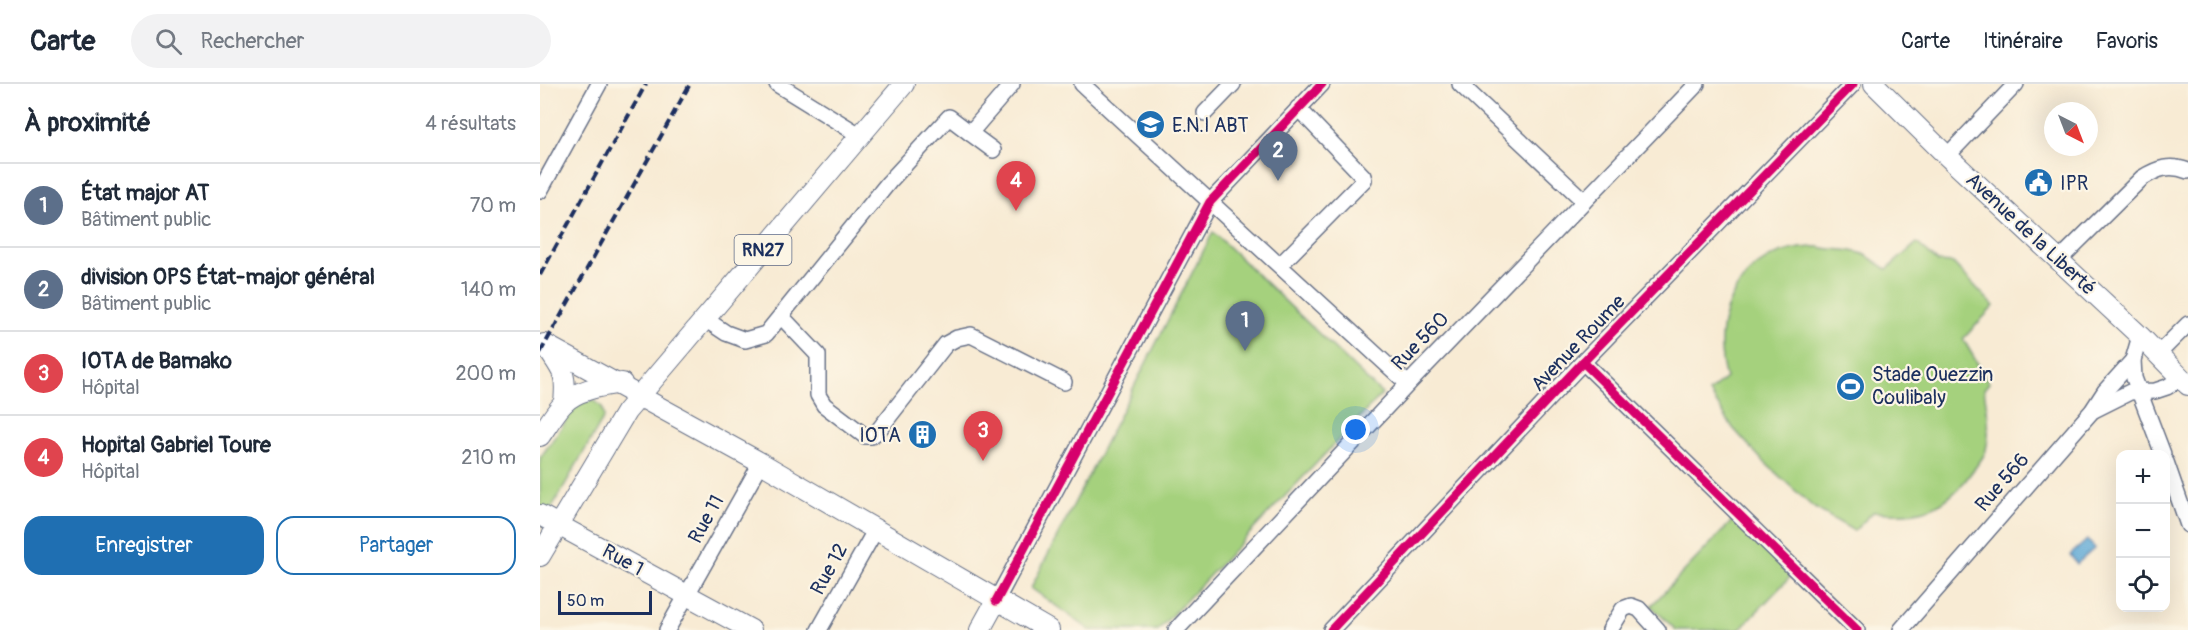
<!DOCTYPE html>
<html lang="fr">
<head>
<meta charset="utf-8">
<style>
  body { margin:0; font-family:Pangolin,sans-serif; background:#f2f2f3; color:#1f2937 }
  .controls { position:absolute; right:18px; bottom:18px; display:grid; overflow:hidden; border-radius:12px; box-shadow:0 6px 24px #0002 }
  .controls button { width:54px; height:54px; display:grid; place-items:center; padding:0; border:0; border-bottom:2px solid #e0e1e3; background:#fff; color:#1f2937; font:30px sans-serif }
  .compass { position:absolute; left:1504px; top:18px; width:54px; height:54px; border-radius:50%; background:#fff; box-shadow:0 6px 24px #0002; rotate:138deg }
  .scale { position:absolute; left:18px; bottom:15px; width:94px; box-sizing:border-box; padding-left:6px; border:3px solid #1b2f5e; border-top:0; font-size:16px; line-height:21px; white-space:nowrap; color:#1b2f5e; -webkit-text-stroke:4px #fcf5e5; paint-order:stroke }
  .you { position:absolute; left:816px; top:346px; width:21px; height:21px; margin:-15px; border:4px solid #fff; border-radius:50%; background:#1a73e8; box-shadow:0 0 0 9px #1a73e833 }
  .badge { display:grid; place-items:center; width:39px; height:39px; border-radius:50%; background:#1f6fb2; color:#fff; font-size:20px; font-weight:700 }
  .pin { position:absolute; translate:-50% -50px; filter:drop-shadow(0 2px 3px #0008) }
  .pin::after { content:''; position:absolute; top:32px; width:21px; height:18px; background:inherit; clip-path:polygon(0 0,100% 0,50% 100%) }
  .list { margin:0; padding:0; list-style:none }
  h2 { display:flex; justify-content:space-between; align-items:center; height:78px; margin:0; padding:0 24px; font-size:26px }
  h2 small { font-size:20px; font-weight:400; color:#747a83 }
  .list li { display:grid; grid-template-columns:39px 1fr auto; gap:18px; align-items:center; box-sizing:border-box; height:84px; padding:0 24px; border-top:2px solid #e0e1e3 }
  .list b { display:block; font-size:22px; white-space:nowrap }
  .list p { margin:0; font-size:20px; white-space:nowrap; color:#747a83 }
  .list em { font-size:20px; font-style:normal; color:#747a83 }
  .actions { display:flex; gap:12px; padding:18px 24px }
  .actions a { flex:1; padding:14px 0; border:2px solid #1f6fb2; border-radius:18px; text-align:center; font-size:21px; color:#1f6fb2 }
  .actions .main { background:#1f6fb2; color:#fff }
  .icon { flex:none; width:33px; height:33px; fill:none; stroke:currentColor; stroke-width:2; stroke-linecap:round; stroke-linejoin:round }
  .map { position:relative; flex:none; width:1648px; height:546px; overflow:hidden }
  header { display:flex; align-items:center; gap:36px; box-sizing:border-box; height:84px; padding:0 30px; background:#fff; border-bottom:2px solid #e0e1e3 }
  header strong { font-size:28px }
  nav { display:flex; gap:33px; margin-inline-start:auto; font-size:21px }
  .search { width:420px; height:54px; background:#f2f2f3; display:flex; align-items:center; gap:15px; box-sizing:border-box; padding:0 21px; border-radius:33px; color:#747a83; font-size:22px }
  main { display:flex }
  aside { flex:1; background:#fff }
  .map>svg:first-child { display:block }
  .green { fill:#a5d17d; stroke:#60806e; stroke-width:1.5 }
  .water { fill:#5ea9d6; stroke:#3c6c9a; stroke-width:1.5 }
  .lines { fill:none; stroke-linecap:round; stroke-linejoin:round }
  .minor-casing { stroke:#687187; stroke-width:18 }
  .major-casing { stroke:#687187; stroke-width:22 }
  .minor { stroke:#fff; stroke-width:15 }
  .major { stroke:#fff; stroke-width:20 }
  .rail { stroke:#1b2f5e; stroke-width:4; stroke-dasharray:9 4.5; stroke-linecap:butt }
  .cycleway-casing { stroke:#fcf5e5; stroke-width:13 }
  .cycleway { stroke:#d6006c; stroke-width:9 }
  .labels { text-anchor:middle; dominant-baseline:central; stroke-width:4.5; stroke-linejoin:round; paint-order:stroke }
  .shield { fill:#fcf5e5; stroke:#5e6a86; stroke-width:1.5 }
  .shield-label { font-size:18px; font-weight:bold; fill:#1b2f5e }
  .poi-label { font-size:20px; fill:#1b2f5e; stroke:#fcf5e5; text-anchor:start }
  .street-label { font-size:20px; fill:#1b2f5e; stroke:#fcf5e5 }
</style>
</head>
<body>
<header>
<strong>Carte</strong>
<div class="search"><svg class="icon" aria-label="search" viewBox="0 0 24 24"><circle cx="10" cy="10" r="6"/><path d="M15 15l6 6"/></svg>Rechercher</div>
<nav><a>Carte</a><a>Itinéraire</a><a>Favoris</a></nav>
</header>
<main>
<aside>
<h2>À proximité<small>4 résultats</small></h2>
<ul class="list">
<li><span class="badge" style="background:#5c6f8a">1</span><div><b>État major AT</b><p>Bâtiment public</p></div><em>70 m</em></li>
<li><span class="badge" style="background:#5c6f8a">2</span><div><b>division OPS État-major général</b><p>Bâtiment public</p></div><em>140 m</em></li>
<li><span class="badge" style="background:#e0444e">3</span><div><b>IOTA de Bamako</b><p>Hôpital</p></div><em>200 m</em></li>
<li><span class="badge" style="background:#e0444e">4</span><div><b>Hopital Gabriel Toure</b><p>Hôpital</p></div><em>210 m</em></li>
</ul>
<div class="actions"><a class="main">Enregistrer</a><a>Partager</a></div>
</aside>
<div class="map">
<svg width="1648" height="546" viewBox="0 0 1648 546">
  <rect width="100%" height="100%" fill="#fcf5e5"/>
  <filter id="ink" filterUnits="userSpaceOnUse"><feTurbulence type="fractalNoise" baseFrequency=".0167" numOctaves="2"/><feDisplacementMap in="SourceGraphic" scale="12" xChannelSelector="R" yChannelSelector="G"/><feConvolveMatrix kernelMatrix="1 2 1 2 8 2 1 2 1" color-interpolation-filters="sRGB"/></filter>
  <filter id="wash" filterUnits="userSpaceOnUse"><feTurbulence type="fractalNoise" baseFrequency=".008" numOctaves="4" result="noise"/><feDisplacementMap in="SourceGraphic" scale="24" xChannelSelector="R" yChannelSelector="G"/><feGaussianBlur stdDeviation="1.35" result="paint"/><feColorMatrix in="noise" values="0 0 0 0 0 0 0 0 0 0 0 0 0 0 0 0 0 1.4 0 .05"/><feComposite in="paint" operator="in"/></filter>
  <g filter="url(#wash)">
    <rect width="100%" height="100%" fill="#f8ebd4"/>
    <g class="green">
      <polygon points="673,148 842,310 618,546 550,546 491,504"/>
      <path d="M1377,159L1398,178L1413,179L1454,222L1423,255L1449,299L1444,305C1447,325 1451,346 1446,366C1444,374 1436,382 1431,389C1403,429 1377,432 1333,428L1314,447L1273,423L1222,376L1193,344L1169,308L1186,294C1167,231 1203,164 1273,163C1279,162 1285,165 1291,165C1302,166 1313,166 1323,170C1331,174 1339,180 1347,185Z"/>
      <polygon points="54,316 62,323 64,333 8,430 0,425 0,374 39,318"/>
      <polygon points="1195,434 1253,490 1199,546 1136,546 1111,522"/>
    </g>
    <polygon class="water" points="1547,456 1555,464 1537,480 1530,471"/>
  </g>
  <g filter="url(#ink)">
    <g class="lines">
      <defs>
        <g id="minor">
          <polyline points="237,0 321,52"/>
          <polyline points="542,0 868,300"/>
          <polyline points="920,0 1044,117"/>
          <polyline points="665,29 693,0"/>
          <polyline points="453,66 430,49 472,0"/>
          <polyline points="1407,72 1476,0"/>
          <polyline points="0,107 59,0"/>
          <path d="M1519,176L1602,94C1618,84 1630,80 1648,87"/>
          <polyline points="740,181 824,96 823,92 758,24"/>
          <polyline points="241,232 278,271 278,311 284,321 325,352 331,352 337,348 406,260 417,254 431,251 524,298"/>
          <polyline points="165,235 186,249 205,256 226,250 349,98 409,33 430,49"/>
          <polyline points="1600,252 1593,276 1594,294 1623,370"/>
          <polyline points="1618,270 1648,240"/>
          <polyline points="1043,278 1317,546"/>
          <polyline points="1554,326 1590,308 1615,307 1627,303 1641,294"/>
          <polyline points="1626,378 1648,441"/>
          <polyline points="456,517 670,118 782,0"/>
          <polyline points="127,546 221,379"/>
          <polyline points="279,546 336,445"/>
          <polyline points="636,546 868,300 1157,0"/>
          <polyline points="791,546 1043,278 1313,0"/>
          <polyline points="1070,546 1083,525 1091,522 1099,525 1118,546"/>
          <polyline points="1361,546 1552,327 1565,307 1593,276"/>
        </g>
        <g id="major">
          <polyline points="1334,0 1407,72 1600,252 1648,301"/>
          <polyline points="4,260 221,379 509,546"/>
          <path d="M7,264C23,288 27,289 24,319"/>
          <path d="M0,352C7,342 14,330 23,320C37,305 63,302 82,299"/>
          <polyline points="0,431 211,546"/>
          <polyline points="0,472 86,328 364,0"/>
          <polyline points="440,546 456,517"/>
        </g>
      </defs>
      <use href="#minor" class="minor-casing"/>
      <use href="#major" class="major-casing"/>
      <use href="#minor" class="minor"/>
      <use href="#major" class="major"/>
      <g class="rail">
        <polyline points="0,191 106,0"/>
        <polyline points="0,269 150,0"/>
      </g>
      <defs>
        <g id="cycleway">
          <polyline points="1043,278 1317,546"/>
          <polyline points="456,517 670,118 782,0"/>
          <polyline points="791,546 1043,278 1313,0"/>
        </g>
      </defs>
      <use href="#cycleway" class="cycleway-casing"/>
      <use href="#cycleway" class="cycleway"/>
    </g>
  </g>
  <defs>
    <symbol id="university-disc" viewBox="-11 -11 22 22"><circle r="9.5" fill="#1f6fb2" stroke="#fcf5e5"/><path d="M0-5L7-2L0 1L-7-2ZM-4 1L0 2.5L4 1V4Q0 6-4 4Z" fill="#fff"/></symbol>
    <symbol id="civic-disc" viewBox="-11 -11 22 22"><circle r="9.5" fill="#1f6fb2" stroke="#fcf5e5"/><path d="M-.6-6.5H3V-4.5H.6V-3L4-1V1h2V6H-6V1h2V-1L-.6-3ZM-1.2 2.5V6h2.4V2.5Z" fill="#fff"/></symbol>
    <symbol id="stadium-disc" viewBox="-11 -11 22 22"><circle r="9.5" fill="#1f6fb2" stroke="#fcf5e5"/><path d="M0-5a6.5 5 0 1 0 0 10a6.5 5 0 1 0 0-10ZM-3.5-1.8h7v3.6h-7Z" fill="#fff"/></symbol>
    <symbol id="building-disc" viewBox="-11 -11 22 22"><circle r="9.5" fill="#1f6fb2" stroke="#fcf5e5"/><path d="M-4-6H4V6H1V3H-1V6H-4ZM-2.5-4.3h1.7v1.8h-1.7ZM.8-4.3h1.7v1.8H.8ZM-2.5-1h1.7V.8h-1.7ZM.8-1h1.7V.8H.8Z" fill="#fff"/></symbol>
  </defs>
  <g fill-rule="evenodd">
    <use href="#university-disc" x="594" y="24" width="33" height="33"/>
    <use href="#civic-disc" x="1482" y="82" width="33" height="33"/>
    <use href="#stadium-disc" x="1294" y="286" width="33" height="33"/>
    <use href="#building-disc" x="366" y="334" width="33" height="33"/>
  </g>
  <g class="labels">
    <rect class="shield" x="194.5" y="151" width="57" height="30" rx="4.5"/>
    <g class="shield-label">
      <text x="223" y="166">RN27</text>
    </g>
    <g class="poi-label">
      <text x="632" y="41">E.N.I ABT</text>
      <text x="1520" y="99">IPR</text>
      <text x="1332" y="290">Stade Ouezzin<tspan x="1332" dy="23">Coulibaly</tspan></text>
      <text x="361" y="351" text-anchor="end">IOTA</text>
    </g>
    <g class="street-label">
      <text transform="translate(1491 150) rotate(43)">Avenue de la Liberté</text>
      <text transform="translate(880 257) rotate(-46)">Rue 560</text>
      <text transform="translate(1038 259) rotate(-46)">Avenue Roume</text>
      <text transform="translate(1462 398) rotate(-49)">Rue 566</text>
      <text transform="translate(166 435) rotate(-61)">Rue 11</text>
      <text transform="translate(83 476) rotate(29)">Rue 1</text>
      <text transform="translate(289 485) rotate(-61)">Rue 12</text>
    </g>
  </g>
</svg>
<div class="controls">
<button>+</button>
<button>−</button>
<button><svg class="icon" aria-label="locate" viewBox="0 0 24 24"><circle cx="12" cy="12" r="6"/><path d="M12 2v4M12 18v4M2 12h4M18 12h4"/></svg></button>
</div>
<svg class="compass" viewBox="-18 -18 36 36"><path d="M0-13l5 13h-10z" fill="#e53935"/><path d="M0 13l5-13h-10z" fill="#747a83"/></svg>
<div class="scale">50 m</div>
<div class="you"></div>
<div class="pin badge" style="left:705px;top:267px;background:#5c6f8a">1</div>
<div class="pin badge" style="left:738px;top:97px;background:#5c6f8a">2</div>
<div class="pin badge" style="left:443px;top:377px;background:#e0444e">3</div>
<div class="pin badge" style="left:476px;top:127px;background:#e0444e">4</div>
</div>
</main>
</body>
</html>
